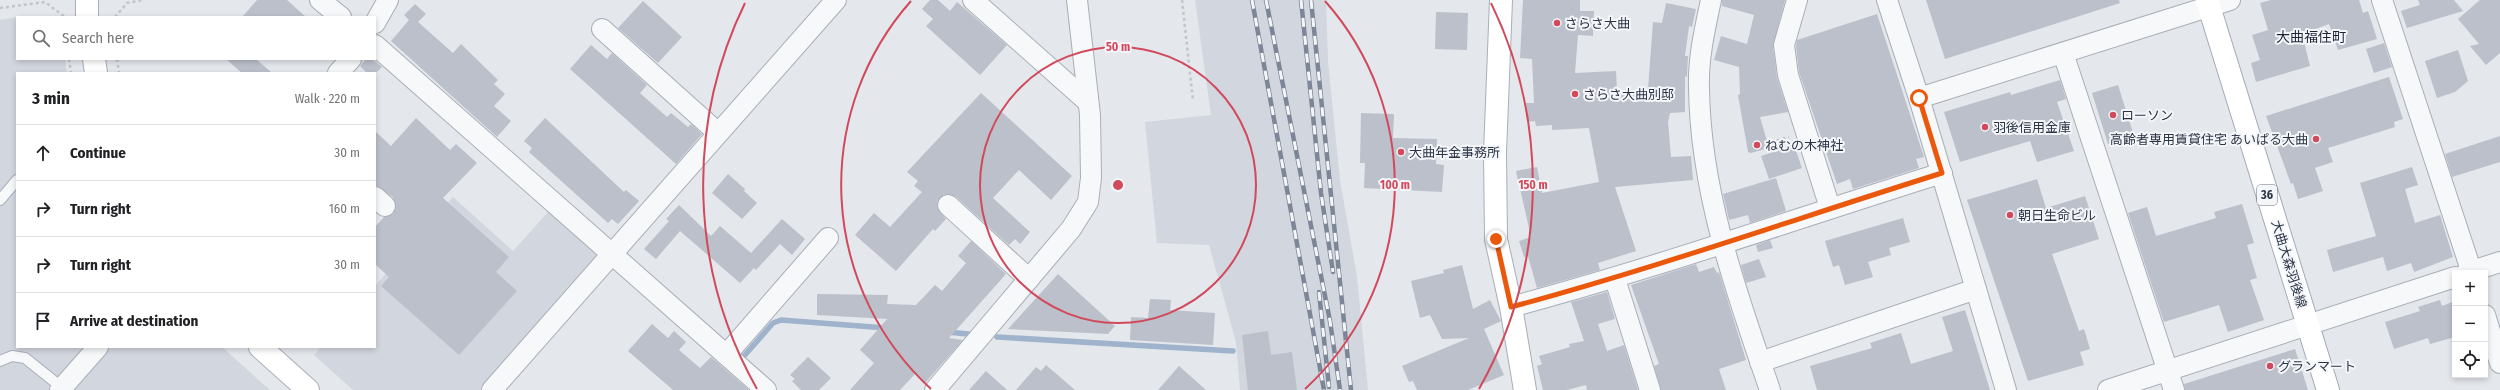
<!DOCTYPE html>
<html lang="en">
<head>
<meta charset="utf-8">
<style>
  body { margin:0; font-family:"Fira Sans Condensed","Noto Sans JP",sans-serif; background:#f6f6f6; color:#202124 }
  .controls { position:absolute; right:12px; bottom:12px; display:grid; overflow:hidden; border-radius:0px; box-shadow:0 2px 6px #0003 }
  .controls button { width:36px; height:36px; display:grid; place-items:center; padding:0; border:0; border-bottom:1px solid #e0e0e0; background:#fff; color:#202124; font:20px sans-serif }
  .stop { position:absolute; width:12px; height:12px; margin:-9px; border:3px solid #ea580c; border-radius:50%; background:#fff }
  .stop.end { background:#ea580c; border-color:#fff; box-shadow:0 1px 4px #0008 }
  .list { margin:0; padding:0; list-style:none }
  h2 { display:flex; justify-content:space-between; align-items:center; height:52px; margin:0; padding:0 16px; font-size:17px }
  h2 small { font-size:13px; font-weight:400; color:#757577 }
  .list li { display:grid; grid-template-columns:26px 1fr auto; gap:12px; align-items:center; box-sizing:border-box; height:56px; padding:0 16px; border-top:1px solid #e0e0e0 }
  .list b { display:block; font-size:15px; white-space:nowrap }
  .list em { font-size:13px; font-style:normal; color:#757577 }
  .icon { flex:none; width:22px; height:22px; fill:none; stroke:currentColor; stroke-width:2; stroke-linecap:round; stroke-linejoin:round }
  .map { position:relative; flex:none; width:2500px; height:390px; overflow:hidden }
  .search { position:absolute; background:#fff; box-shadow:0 2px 6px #0003; left:16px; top:16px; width:360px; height:44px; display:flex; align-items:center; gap:10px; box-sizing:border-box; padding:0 14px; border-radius:0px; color:#757577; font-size:15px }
  .panel { position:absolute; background:#fff; box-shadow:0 2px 6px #0003; left:16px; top:72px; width:360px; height:276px; border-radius:0px }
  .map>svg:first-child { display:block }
  .built { fill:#d2d6de }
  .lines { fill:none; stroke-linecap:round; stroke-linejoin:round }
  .stream { stroke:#9fb4cc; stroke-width:5.5 }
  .building { fill:#bbc0ca }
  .lane-casing { stroke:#a9aeb7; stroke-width:12 }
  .street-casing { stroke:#a9aeb7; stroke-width:22 }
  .secondary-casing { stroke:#a9aeb7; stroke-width:24 }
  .primary-casing { stroke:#a3abb8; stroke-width:24 }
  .path { stroke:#c2c5cb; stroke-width:2.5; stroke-dasharray:3 3; stroke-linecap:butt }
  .lane { stroke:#f7f8fa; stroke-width:10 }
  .street { stroke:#f7f8fa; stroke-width:20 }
  .secondary { stroke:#fff; stroke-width:22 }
  .primary { stroke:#fff; stroke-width:22 }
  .rail-casing { stroke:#7d8696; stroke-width:4.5 }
  .rail { stroke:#f4f6f9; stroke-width:3; stroke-dasharray:9; stroke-linecap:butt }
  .route { stroke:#ea580c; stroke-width:5 }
  .ring { fill:none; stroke:#d1495b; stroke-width:2 }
  .poi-dot { fill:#d1495b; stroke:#f4f6f9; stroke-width:1.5 }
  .labels { text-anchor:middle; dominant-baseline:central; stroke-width:4; stroke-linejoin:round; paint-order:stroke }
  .shield { fill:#f4f6f9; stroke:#676e7b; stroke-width:1 }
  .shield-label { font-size:12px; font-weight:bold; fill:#2b3445 }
  .poi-label { font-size:13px; fill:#2b3445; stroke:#f4f6f9; text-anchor:start }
  .street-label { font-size:13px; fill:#2b3445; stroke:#f4f6f9 }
  .neighbourhood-label { font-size:14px; fill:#1d2536; stroke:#f4f6f9 }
  .centre { fill:#d1495b; stroke:#f4f6f9; stroke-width:2 }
  .ring-label { font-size:12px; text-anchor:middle; font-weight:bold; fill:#d1495b; stroke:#f4f6f9; stroke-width:4; stroke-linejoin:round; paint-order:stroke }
</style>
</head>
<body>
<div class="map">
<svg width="2500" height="390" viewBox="0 0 2500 390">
  <rect width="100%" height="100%" fill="#e4e7ec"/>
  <g class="built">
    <polygon points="1195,0 1326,0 1328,62 1340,180 1357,277 1368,390 1240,390 1236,342 1209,245 1157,243 1145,122 1211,115"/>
    <polygon points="17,17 17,59 65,59 67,73 17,73 17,347 222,347 270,390 0,390 0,20"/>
    <polygon points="453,197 513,251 549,211 599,255 480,390 353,390 314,355 321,347 375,347 375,286"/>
  </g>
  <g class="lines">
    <g class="stream">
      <polyline points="947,332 968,334"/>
      <polyline points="997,337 1233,351"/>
      <polyline points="744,356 773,323 781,320 886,328"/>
    </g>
  </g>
  <g class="building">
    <polygon points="257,0 287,0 306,17 242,17"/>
    <polygon points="930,0 938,0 950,11 957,2 1007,45 980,75 926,26 933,19 922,9"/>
    <polygon points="1523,0 1580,0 1580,11 1594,11 1593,36 1578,35 1575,73 1616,71 1617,91 1648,89 1653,22 1662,23 1666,3 1696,9 1692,27 1689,26 1685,56 1688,56 1687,77 1685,76 1685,112 1670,113 1668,122 1671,157 1691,156 1693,180 1615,187 1636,251 1598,263 1600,270 1537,288 1528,256 1524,257 1519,241 1531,237 1516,171 1537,167 1542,193 1599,182 1589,128 1552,130 1552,125 1536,126 1535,121 1527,122 1526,103 1534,103 1532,59 1520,58"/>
    <polygon points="1722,0 1785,0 1773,46 1777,78 1788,112 1760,117 1769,148 1751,153 1748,152 1738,95 1740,94 1739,67 1714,60 1721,36 1747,44 1754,15 1722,6"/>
    <polygon points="1926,0 2119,0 2120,3 1945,59"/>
    <polygon points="2271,0 2359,0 2363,13 2368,11 2377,39 2338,50 2329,24 2302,34 2310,66 2256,82 2251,63 2260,60 2252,35 2268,30 2260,3"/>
    <polygon points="2418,0 2454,0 2463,11 2407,28 2401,11 2420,5"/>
    <polygon points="2480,0 2500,0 2500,53 2486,65 2470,46 2479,44 2458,19"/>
    <polygon points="643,1 682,37 658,63 618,28"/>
    <polygon points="415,4 426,14 418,22 453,53 461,44 498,80 494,84 505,94 494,106 511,121 497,137 391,41 409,20 404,15"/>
    <polygon points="1436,12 1468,13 1467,50 1435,49"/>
    <polygon points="1877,14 1924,157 1916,159 1919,168 1853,189 1850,179 1837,184 1799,72 1796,46 1797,40"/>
    <polygon points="2384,43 2392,67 2374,73 2366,49"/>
    <polygon points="591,45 607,59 612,53 647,85 640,93 667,117 671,113 688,127 691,124 702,134 676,164 570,69"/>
    <polygon points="2458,50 2468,81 2455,92 2437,98 2425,61"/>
    <polygon points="226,59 256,59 272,73 242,73"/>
    <polygon points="366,59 373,59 382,67 376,73 367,73 360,66"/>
    <polygon points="2389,77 2403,119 2394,122 2395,127 2328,148 2333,162 2315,168 2323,191 2298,199 2293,183 2291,184 2266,116"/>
    <polygon points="2060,80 2066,99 2057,102 2074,151 2037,162 2030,141 1960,162 1944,112 2010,92 2011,95"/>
    <polygon points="2118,85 2134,136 2108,144 2092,93"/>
    <polygon points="981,93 1072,176 1051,200 1019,170 993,198 1030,232 1020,244 1015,239 1009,245 956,197 944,194 937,202 937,208 946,219 935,231 933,229 896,271 855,235 874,213 890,227 922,192 914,186 918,181 907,172"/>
    <polygon points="1361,113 1394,114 1393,138 1437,139 1436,164 1444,165 1442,192 1364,188 1365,163 1360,163"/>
    <polygon points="416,118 450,150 456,144 477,163 443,198 509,257 496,272 517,291 459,355 381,286 389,277 375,264 375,227 384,217 393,214 396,208 393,197 375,185 375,131 391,146"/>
    <polygon points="545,118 624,192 626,190 639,201 618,224 612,219 608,223 529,152 532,148 524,141"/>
    <polygon points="2500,136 2500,162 2452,177 2445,154"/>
    <polygon points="1794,145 1802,168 1769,179 1761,156"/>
    <polygon points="2412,167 2418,185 2405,189 2415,223 2440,215 2453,257 2414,272 2411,263 2387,271 2383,257 2333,272 2327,250 2376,236 2360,183"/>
    <polygon points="728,174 745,189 744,191 757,203 742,219 712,193"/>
    <polygon points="1776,178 1786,211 1750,223 1748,215 1729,220 1723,194"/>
    <polygon points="2037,179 2046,208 2085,196 2099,239 2052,254 2079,331 2084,329 2090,349 2080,352 2084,365 2028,381 1967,200"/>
    <polygon points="2242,204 2254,243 2247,245 2257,278 2250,280 2264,320 2228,332 2219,305 2164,322 2128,213 2147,207 2156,236 2216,218 2214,212"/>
    <polygon points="679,205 711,236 720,226 751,253 782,219 805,239 792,255 780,244 756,270 754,268 740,283 680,231 656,259 644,249 669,221 666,219"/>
    <polygon points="1903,218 1910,242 1889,248 1891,255 1868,262 1873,277 1845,285 1839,265 1833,267 1825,241"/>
    <polygon points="1770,240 1773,248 1758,252 1756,245"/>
    <polygon points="971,241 1006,274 949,338 963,340 925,383 915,374 900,390 850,390 874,363 860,350 887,319 817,315 817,294 888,295 887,304 916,305 935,285 942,291 966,263 958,256"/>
    <polygon points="1759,259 1766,277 1746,283 1741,265"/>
    <polygon points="1696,264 1699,272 1714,267 1717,273 1719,272 1746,360 1719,369 1726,390 1661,390 1654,366 1659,364 1631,285"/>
    <polygon points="1462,265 1473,309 1490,300 1501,321 1484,329 1504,375 1468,390 1417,390 1413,381 1409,382 1402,366 1469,338 1442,339 1430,315 1420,318 1411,281 1444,273 1443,270"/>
    <polygon points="1058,274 1115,326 1108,334 1008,329"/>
    <polygon points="1607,292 1615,319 1598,324 1607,351 1624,345 1638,390 1587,390 1586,385 1567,390 1543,390 1537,366 1542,364 1539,356 1570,347 1569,344 1584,341 1571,302"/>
    <polygon points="1150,299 1171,300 1170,310 1215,313 1213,345 1130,340 1131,317 1148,318"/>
    <polygon points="2440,300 2442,306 2455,301 2455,337 2430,344 2428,338 2394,349 2385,322 2420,311 2418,307"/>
    <polygon points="1965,310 1990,390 1817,390 1810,366 1872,348 1870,343 1901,333 1911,364 1953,351 1942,317"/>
    <polygon points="652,324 668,338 674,331 686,342 679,350 700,368 711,357 749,390 673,390 628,351"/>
    <polygon points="1268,331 1271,355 1292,352 1297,390 1248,390 1242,335"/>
    <polygon points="2295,349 2308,390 2185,390 2184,384"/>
    <polygon points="808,357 831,378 819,390 801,390 792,381 795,379 790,375"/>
    <polygon points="1046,365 1075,390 1016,390 1036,367 1041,371"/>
    <polygon points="1179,366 1206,390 1158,390"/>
    <polygon points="986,371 1007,390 969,390"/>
  </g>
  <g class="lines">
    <defs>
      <g id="lane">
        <polyline points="0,200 17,180"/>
        <polyline points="0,361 12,356 25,358 65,390"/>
      </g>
      <g id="street">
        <polyline points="320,0 341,17"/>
        <polyline points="973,0 1088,102"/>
        <path d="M1711,0C1705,28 1698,58 1699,87C1700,191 1736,292 1770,390"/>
        <polyline points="1797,0 1784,45 1788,75 1830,208"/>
        <polyline points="1887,0 1919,98 2006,390"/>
        <polyline points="2382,0 2472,273"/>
        <polyline points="375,23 388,0"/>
        <polyline points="602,29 718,133"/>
        <polyline points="375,45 766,390"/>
        <polyline points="2063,53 2174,390"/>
        <polyline points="338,73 351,59"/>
        <polyline points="1919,98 2230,0"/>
        <polyline points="375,197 385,206"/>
        <polyline points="948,205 1029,279"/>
        <polyline points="2466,273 2500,262"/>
        <polyline points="1615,279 1650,390"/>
        <path d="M1511,307C1656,268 1798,218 1942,173"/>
        <polyline points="2485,315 2500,363"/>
        <polyline points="726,355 828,238"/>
        <polyline points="1760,362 1976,289"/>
        <polyline points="60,390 98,347"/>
        <polyline points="492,390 836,0"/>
        <polyline points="935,390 1071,229 1088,202 1091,178 1090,115 1077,0"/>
        <polyline points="2108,390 2455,277"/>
      </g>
      <g id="secondary">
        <polyline points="87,0 87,17"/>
        <polyline points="1501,0 1495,153 1496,239 1511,307 1525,390"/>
        <polyline points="94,59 96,73"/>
        <polyline points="260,347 308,390"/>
      </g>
      <polyline id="primary" points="2207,0 2328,390"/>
    </defs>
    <use href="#lane" class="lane-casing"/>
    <use href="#street" class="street-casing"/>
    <use href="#secondary" class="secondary-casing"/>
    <use href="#primary" class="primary-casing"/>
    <g class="path">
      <polyline points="1182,0 1193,101"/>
      <polyline points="0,8 45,2 65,17"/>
      <polyline points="115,17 127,3 143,0"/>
      <polyline points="69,59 71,73"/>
      <polyline points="117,59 119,73"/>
      <polyline points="1771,142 1789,137"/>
    </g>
    <use href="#lane" class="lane"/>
    <use href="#street" class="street"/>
    <use href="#secondary" class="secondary"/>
    <use href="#primary" class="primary"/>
    <defs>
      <g id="rail">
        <polyline points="1252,0 1324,390"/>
        <polyline points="1266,0 1330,321 1340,390"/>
        <polyline points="1301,0 1321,193 1333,272"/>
        <polyline points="1311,0 1351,390"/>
        <polyline points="1319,292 1329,387"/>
      </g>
    </defs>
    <use href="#rail" class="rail-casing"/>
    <use href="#rail" class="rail"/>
  </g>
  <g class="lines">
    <path class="route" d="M1496,239L1511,307C1656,268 1798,218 1942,173L1919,98"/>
  </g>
  <g class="ring">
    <circle cx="1118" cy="185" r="138"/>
    <path d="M931 389A277 277 0 0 1 911 1M1325 1A277 277 0 0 1 1305 389"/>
    <path d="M757 389A415 415 0 0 1 745 3M1491 3A415 415 0 0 1 1479 389"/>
  </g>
  <g class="poi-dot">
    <circle cx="1557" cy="23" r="4"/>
    <circle cx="1575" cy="94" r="4"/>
    <circle cx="2113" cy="115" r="4"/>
    <circle cx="1985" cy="127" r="4"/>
    <circle cx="2316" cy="139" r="4"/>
    <circle cx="1757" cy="145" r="4"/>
    <circle cx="1401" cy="152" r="4"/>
    <circle cx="2010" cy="215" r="4"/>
    <circle cx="2270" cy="366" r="4"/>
  </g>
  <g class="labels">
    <rect class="shield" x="2257" y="185" width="20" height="20" rx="3"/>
    <g class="shield-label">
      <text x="2267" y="195">36</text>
    </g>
    <g class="poi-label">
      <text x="1565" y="23">さらさ大曲</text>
      <text x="1583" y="94">さらさ大曲別邸</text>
      <text x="2121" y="115">ローソン</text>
      <text x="1993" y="127">羽後信用金庫</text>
      <text x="2308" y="139" text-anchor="end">高齢者専用賃貸住宅 あいぱる大曲</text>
      <text x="1765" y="145">ねむの木神社</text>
      <text x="1409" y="152">大曲年金事務所</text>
      <text x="2018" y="215">朝日生命ビル</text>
      <text x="2278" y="366">グランマート</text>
    </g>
    <g class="street-label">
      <text transform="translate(2289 264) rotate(73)">大曲大森羽後線</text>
    </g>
    <g class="neighbourhood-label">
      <text x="2311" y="37">大曲福住町</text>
    </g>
  </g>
  <circle cx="1118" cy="185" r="6" class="centre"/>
  <g class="ring-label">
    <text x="1118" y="51">50 m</text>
    <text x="1395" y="189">100 m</text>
    <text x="1533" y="189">150 m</text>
  </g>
</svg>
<div class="controls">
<button>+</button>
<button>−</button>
<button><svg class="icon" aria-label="locate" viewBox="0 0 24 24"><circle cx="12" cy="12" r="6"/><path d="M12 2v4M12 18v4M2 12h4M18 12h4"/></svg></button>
</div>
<div class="stop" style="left:1919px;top:98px"></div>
<div class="stop end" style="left:1496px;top:239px"></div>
<div class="search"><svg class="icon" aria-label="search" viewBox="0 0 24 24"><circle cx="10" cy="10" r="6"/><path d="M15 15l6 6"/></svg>Search here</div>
<section class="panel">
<h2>3 min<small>Walk · 220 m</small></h2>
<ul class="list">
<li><svg class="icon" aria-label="ahead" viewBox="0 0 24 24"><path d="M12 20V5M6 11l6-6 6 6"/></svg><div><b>Continue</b></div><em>30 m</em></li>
<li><svg class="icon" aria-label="right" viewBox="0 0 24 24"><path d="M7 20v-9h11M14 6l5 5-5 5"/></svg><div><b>Turn right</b></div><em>160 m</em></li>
<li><svg class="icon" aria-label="right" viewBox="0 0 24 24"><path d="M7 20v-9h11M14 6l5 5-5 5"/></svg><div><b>Turn right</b></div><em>30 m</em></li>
<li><svg class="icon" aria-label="arrive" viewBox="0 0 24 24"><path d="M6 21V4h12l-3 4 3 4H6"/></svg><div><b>Arrive at destination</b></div></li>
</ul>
</section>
</div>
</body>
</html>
